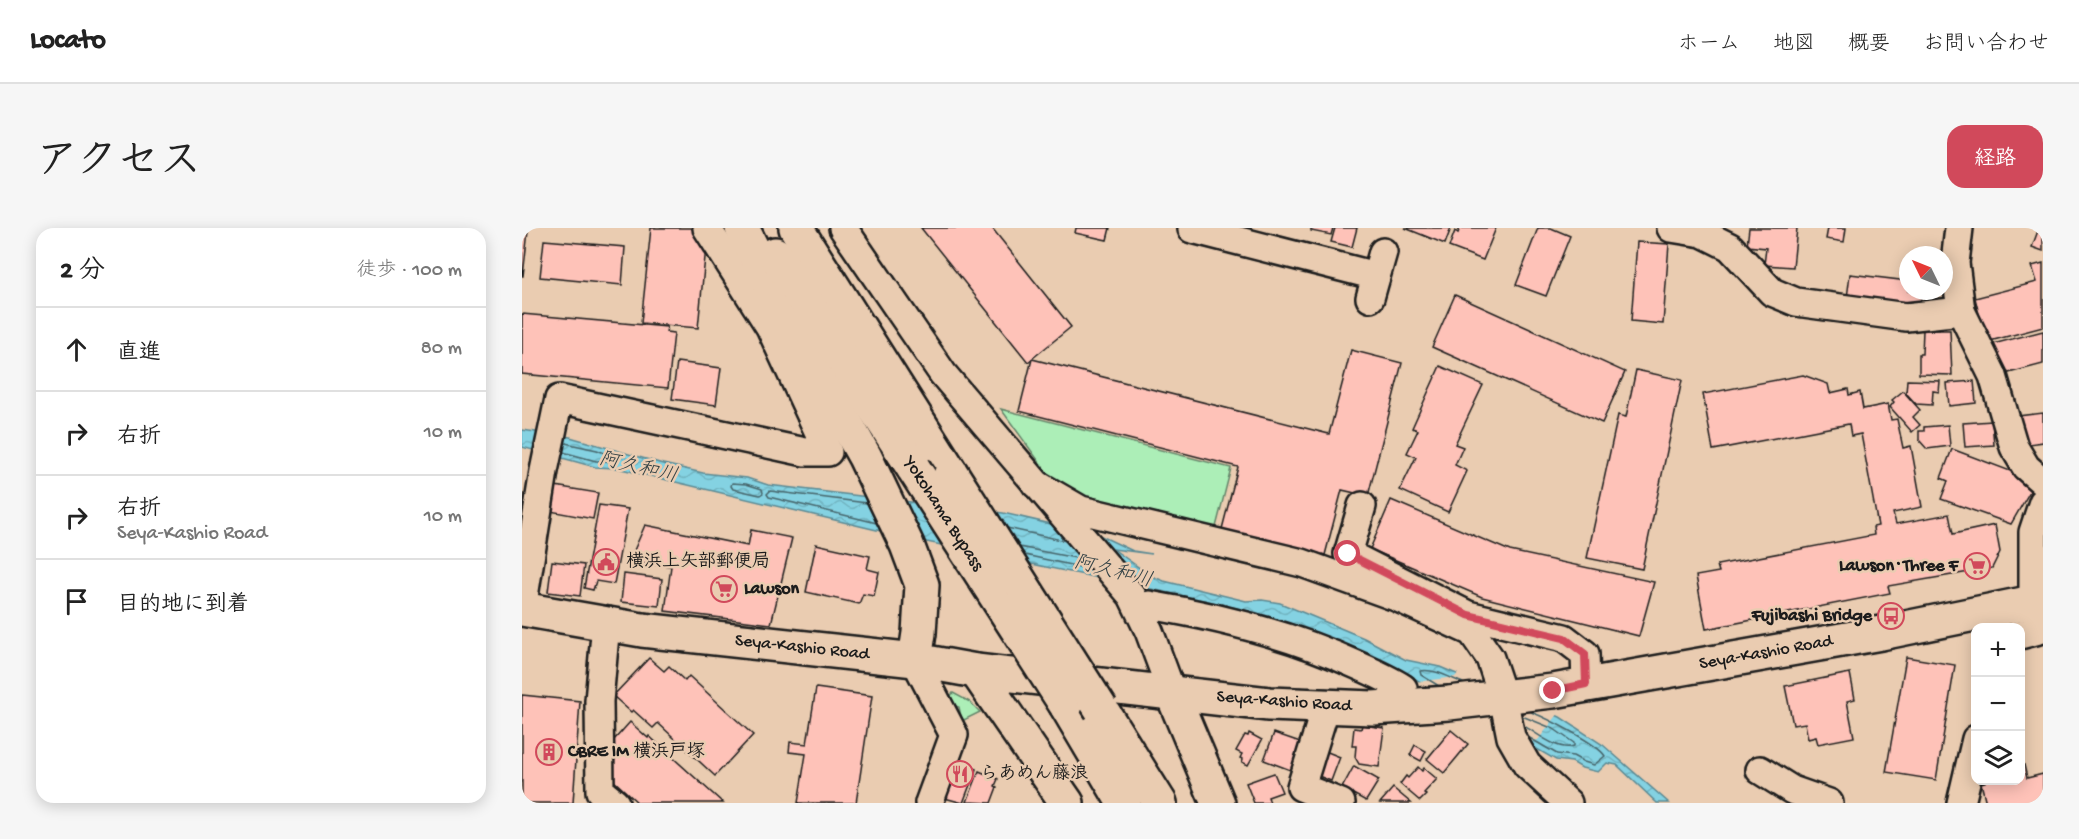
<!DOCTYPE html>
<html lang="ja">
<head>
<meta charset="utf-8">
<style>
  body { margin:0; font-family:"Gochi Hand","Klee One",sans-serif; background:#f6f6f6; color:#222 }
  .controls { position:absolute; right:18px; bottom:18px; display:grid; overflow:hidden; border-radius:12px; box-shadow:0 3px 15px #0003 }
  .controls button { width:54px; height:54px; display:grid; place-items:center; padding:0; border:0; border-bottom:2px solid #e0e0e0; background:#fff; color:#222; font:30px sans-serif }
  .compass { position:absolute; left:1377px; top:18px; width:54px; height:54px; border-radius:50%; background:#fff; box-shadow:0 3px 15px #0003; rotate:313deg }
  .stop { position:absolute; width:18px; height:18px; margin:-14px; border:4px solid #d1495b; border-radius:50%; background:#fff }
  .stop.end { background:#d1495b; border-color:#fff; box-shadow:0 2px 6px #0008 }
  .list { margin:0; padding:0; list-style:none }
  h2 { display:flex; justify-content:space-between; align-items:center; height:78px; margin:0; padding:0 24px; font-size:26px }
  h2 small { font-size:20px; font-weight:400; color:#767676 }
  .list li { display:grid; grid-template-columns:39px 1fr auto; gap:18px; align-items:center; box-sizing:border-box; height:84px; padding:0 24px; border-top:2px solid #e0e0e0 }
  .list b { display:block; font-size:22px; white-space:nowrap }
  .list p { margin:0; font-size:20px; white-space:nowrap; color:#767676 }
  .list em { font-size:20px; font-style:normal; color:#767676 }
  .icon { flex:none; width:33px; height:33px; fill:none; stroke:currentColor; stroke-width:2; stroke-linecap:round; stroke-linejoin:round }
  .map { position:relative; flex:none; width:1521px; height:575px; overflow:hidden; border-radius:18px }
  header { display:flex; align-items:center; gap:36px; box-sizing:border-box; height:84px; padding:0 30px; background:#fff; border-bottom:2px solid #e0e0e0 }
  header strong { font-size:28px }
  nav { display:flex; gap:33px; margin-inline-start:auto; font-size:21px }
  .intro { display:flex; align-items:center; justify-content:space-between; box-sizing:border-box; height:144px; padding:0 36px }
  h1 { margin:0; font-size:42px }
  .button { padding:15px 27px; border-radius:18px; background:#d1495b; color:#fff; font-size:21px; font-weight:700 }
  main { display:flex; gap:36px; padding:0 36px }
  aside { flex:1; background:#fff; border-radius:18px; box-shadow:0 3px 15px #0003 }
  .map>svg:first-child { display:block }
  .green { fill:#aceeb7; stroke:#64856a; stroke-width:1.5 }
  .water { fill:url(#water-waves); stroke:#5a8993; stroke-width:1.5 }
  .pier { fill:#eaccb1 }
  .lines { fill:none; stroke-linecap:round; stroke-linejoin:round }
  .shore { stroke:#46656b; stroke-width:1.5 }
  .building { fill:#fec2b8; stroke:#1c1c1c; stroke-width:1.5 }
  .minor-casing { stroke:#1c1c1c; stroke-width:32 }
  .major-casing { stroke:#1c1c1c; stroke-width:38 }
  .highway-casing { stroke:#1c1c1c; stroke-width:38 }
  .minor { stroke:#eaccb1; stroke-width:27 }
  .major { stroke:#eaccb1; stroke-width:33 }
  .highway { stroke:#eaccb1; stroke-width:33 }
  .highway-bridge-casing { stroke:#1c1c1c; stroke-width:38; stroke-linecap:butt }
  .highway-bridge { stroke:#eaccb1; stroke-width:33 }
  .route { stroke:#d1495b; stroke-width:8 }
  .labels { text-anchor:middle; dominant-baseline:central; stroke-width:5; stroke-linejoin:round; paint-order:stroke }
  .street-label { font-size:18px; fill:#1c1c1c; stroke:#eaccb1 }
  .poi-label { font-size:18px; font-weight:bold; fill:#1c1c1c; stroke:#eaccb1; text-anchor:start }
  .water-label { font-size:20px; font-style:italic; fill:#314044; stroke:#eaccb1 }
</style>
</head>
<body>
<header>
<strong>Locato</strong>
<nav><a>ホーム</a><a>地図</a><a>概要</a><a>お問い合わせ</a></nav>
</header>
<div class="intro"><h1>アクセス</h1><a class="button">経路</a></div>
<main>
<aside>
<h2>2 分<small>徒歩 · 100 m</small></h2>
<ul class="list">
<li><svg class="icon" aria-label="ahead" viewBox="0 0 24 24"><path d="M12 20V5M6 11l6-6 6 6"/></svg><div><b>直進</b></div><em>80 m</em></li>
<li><svg class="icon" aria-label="right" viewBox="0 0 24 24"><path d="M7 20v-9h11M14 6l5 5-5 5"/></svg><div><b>右折</b></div><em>10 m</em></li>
<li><svg class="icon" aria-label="right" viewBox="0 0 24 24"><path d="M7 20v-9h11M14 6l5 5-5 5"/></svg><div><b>右折</b><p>Seya-Kashio Road</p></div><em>10 m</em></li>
<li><svg class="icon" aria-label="arrive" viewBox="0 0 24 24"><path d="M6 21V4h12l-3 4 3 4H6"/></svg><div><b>目的地に到着</b></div></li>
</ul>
</aside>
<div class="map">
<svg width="1521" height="575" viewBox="0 0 1521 575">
  <defs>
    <pattern id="water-waves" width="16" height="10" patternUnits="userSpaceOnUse" patternTransform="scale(1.5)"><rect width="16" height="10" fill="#84d2e2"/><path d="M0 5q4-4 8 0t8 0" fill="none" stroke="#71b4c1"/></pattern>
  </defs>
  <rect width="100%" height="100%" fill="#eaccb1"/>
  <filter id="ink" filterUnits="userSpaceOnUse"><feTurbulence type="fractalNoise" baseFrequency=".0167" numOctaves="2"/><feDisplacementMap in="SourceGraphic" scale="12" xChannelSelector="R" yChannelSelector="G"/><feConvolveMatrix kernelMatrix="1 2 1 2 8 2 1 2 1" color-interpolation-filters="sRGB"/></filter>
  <g filter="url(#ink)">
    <g class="green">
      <polygon points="479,181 709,240 692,307 559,271 529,250"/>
      <polygon points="431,465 448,474 458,484 440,493 437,479 430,477 426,471"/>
    </g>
    <polygon class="water" points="0,202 48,209 141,236 181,245 225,250 246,257 481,285 577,307 611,323 630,326 591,321 629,348 642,353 724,373 740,372 758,375 842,410 884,432 918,439 1038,489 1081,517 1147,575 1135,575 1095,537 1085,535 1076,544 1060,540 1050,534 1034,532 883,445 818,416 746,388 686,373 405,314 95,240 73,239 0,219"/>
    <polygon class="pier" points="937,444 1037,485 1016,512 1000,516 893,454 933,449"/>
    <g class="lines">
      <g class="shore">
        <polyline points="41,224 74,233 89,233 91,231 90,228 75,222 43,215"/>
        <polygon points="210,255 224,256 240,261 241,265 238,267 211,261 209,258"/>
        <polyline points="345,275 248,263 245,266 247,269 355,295"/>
        <polyline points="485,300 544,313"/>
        <polyline points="497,319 559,331"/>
        <polyline points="503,327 567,341"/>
        <path d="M917,458L899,447L898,443C912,440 928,450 941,455"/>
        <path d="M1000,488L1032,501L1052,515V518C1037,524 1016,506 1002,498"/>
        <path d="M1006,509L1035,526L1051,528L1062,534L1072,537L1083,528C1076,516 1025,490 1009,484"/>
      </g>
    </g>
    <g class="building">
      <polygon points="129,0 172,0 184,19 176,100 119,95"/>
      <polygon points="399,0 470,0 549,99 506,134"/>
      <polygon points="554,0 588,0 585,12 553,5"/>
      <polygon points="789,0 811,0 809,7 789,3"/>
      <polygon points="813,0 835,0 830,19 809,14"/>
      <polygon points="883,0 929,0 923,16"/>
      <polygon points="938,0 974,0 961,32 927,19 933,3 936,5"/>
      <polygon points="1016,0 1029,0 1048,8 1024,68 994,57"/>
      <polygon points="1227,0 1275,0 1271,39 1242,37 1244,20 1225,18"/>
      <polygon points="1306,0 1324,0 1322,14 1304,11"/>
      <polygon points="1517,0 1521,0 1521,23 1510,19"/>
      <polygon points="0,2 6,3 1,48 0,48"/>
      <polygon points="22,12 103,19 100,57 18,49"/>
      <polygon points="1115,14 1147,16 1141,96 1109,93"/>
      <polygon points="1521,35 1521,99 1464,114 1453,70 1515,54 1510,38"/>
      <polygon points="1328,46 1386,53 1386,63 1400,63 1398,78 1325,70"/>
      <polygon points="933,67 1103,144 1080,195 910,119"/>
      <polygon points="0,86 145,99 144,104 152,105 146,160 0,146"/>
      <polygon points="1401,102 1428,102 1430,147 1397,146 1397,126 1400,126"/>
      <polygon points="1521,103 1521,136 1479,147 1471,116"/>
      <polygon points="829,122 880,135 846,268 820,262 803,327 700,301 716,239 497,183 510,131 807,206"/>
      <polygon points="155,134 199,140 194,177 150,171"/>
      <polygon points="918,138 961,157 933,216 941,219 933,237 945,243 926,284 878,262 894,229 885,225 896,202 890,200"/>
      <polygon points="1114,142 1160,152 1120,341 1065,330 1096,187 1104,189"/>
      <polygon points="1281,147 1306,156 1308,165 1326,161 1327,167 1338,164 1341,181 1366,176 1369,192 1375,191 1381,220 1389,218 1400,279 1371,285 1374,296 1427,286 1431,306 1473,297 1478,324 1470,340 1366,358 1368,365 1184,401 1174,348 1197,344 1195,337 1352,307 1351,299 1356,298 1339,206 1329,208 1327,196 1191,222 1181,166"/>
      <polygon points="1385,152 1418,153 1417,164 1411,163 1410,177 1394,176 1384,165"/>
      <polygon points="1452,153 1454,175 1427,178 1425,155"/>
      <polygon points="1381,163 1398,182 1391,189 1398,197 1390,204 1368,179 1372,174 1370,172"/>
      <polygon points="1521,185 1521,214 1500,217 1496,188"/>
      <polygon points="1470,193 1472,217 1443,219 1441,195"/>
      <polygon points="1426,197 1428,218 1405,221 1397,212 1397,203 1402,203 1402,199"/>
      <polygon points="1430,221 1499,247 1508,263 1489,296 1419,271 1426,253 1419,250"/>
      <polygon points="33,258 76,265 71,291 28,283"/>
      <polygon points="869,272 988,323 1132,354 1117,408 960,369 848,321"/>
      <polygon points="77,277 106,281 92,356 74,353 71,362 62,360"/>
      <polygon points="123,297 226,318 229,302 270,310 249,396 143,383 149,338 107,334"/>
      <polygon points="294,316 348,328 345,341 357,344 352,368 341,366 337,376 284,364"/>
      <polygon points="30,333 62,337 58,368 26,364"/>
      <polygon points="102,346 140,351 137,378 99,374"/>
      <polygon points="1384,429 1433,437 1414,552 1364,544"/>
      <polygon points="127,430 142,443 147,438 163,453 167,448 231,507 193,548 136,495 131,500 111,482 109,484 91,468"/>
      <polygon points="1328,445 1333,471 1325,473 1332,509 1296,516 1294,509 1286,511 1283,495 1271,497 1263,458"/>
      <polygon points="294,460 350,468 334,575 276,575 284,526 267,524 268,514 285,516"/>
      <polygon points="0,467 58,473 51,575 0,575"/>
      <polygon points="108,494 126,510 127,508 201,575 116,575 89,550 92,546 86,540 84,521"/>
      <polygon points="840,497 862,500 857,539 837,536 833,529 834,518 830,518 832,500 839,501"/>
      <polygon points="929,502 946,516 922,545 905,531"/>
      <polygon points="727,505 740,512 726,537 720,534 721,531 718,530 720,526 714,523 723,507 726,508"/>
      <polygon points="752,505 781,515 771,543 742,532"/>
      <polygon points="893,517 904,523 899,533 888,527"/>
      <polygon points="803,523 818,529 809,553 794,547"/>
      <polygon points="433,533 454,541 441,575 419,569"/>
      <polygon points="1502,537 1505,550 1521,546 1521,575 1464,575 1459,555 1463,554 1463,552 1498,552 1498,538"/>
      <polygon points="832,538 857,552 844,573 820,560"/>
      <polygon points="896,539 900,543 902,540 915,551 902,565 904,567 898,573 878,556 884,548 886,550"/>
      <polygon points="457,543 476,551 473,558 475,559 469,575 445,574"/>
      <polygon points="752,545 760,564 746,569 748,575 732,575 724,555"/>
      <polygon points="871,560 889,575 858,575"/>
    </g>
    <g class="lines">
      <defs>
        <g id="minor">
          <polyline points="321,0 421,146 610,368 627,403 650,465"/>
          <polyline points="1149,0 1180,5 1208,19 1250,64 1274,74 1384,89 1439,83"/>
          <polyline points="1437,0 1433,35 1439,83 1471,148 1492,219 1504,239 1521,254"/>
          <polyline points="670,1 854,48"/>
          <polyline points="848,70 861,24"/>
          <polyline points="514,256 559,282 780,335 874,369 950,404 968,430 981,469 989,509 1005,537 1046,575"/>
          <polyline points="840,278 826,326 946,387 1042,410 1063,426 1064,456"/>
          <polyline points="1511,374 1511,304 1521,274"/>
          <path d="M627,377C698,389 770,407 835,437C851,444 867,451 881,460"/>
          <polyline points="0,381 22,243 37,171 283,224 306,224 248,99 185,0"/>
          <polyline points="84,395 77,473 78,563 93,575"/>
          <polyline points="1498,407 1521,401"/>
          <polyline points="393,432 432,507 407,575"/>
          <polyline points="804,478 779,559 819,575"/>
          <polyline points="1238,542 1270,562 1307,575"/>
          <polyline points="1439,575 1454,511"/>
        </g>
        <polyline id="major" points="0,381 120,402 393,432 454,443 747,476 851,480 927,475 1031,463 1359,405 1521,372"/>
        <g id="highway">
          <polyline points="220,0 264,88 343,229 385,317 400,357 397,405 393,432"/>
          <polyline points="274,0 429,245"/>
          <polyline points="253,26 392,241"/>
          <polyline points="454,443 545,575"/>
          <polyline points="650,465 696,575"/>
          <polyline points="544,477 602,575"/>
          <polyline points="579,481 638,575"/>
        </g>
      </defs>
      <use href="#minor" class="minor-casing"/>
      <use href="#major" class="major-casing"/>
      <use href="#highway" class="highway-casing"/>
      <use href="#minor" class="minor"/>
      <use href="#major" class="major"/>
      <use href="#highway" class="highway"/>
      <defs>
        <g id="highway-bridge">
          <polyline points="392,241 544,477"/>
          <polyline points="429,245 579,481"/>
        </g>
      </defs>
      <use href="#highway-bridge" class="highway-bridge-casing"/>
      <use href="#highway-bridge" class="highway-bridge"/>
    </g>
  </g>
  <g class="lines" filter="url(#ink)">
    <polyline class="route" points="826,326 946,387 1042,410 1063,426 1064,456 1031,463"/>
  </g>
  <defs>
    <symbol id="civic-ring" viewBox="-11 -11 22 22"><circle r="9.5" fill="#eaccb1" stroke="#d1495b" stroke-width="1.5"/><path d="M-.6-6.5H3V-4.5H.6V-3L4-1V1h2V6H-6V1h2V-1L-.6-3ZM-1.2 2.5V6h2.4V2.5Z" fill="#d1495b"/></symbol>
    <symbol id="supermarket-ring" viewBox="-11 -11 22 22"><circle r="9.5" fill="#eaccb1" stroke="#d1495b" stroke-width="1.5"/><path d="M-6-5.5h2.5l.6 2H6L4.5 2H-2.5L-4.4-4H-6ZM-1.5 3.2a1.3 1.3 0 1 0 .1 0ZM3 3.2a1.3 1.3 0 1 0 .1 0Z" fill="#d1495b"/></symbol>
    <symbol id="bus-ring" viewBox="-11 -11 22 22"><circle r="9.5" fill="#eaccb1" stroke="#d1495b" stroke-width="1.5"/><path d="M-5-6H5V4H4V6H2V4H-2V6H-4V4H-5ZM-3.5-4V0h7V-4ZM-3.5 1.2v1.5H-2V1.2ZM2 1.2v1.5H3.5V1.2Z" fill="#d1495b"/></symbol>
    <symbol id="building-ring" viewBox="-11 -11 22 22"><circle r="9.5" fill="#eaccb1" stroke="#d1495b" stroke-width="1.5"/><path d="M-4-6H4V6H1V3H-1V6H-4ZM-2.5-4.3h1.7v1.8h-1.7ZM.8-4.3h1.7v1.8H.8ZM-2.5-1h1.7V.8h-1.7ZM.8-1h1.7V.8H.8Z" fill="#d1495b"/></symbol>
    <symbol id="restaurant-ring" viewBox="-11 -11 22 22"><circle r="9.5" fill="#eaccb1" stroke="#d1495b" stroke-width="1.5"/><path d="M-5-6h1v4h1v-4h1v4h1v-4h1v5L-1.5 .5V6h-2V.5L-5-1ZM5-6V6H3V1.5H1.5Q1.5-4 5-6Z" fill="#d1495b"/></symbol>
  </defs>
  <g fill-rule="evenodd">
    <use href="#civic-ring" x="69" y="319" width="30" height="30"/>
    <use href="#supermarket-ring" x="1440" y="323" width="30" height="30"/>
    <use href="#supermarket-ring" x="187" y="346" width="30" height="30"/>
    <use href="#bus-ring" x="1354" y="373" width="30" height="30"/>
    <use href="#building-ring" x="12" y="509" width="30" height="30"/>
    <use href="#restaurant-ring" x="423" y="531" width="30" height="30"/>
  </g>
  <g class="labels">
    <g class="street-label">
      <text transform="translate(421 286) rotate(57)">Yokohama Bypass</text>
      <text transform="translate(280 420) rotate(6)">Seya-Kashio Road</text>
      <text transform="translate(1244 425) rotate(-10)">Seya-Kashio Road</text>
      <text transform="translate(762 474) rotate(4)">Seya-Kashio Road</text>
    </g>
    <g class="poi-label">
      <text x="104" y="334">横浜上矢部郵便局</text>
      <text x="1436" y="338" text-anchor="end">Lawson･Three F</text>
      <text x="222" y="361">Lawson</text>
      <text x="1350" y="388" text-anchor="end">Fujibashi Bridge</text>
      <text x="46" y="524">CBRE IM 横浜戸塚</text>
      <text x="458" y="546">らあめん藤浪</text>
    </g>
    <g class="water-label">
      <text transform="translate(116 241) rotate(13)">阿久和川</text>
      <text transform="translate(591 345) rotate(14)">阿久和川</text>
    </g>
  </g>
</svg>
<div class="controls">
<button>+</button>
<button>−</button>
<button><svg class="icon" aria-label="layers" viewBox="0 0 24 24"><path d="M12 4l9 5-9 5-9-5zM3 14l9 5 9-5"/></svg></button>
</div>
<svg class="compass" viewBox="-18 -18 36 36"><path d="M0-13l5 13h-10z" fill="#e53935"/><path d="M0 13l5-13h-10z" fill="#767676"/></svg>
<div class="stop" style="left:826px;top:326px"></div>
<div class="stop end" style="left:1031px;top:463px"></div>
</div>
</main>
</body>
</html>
